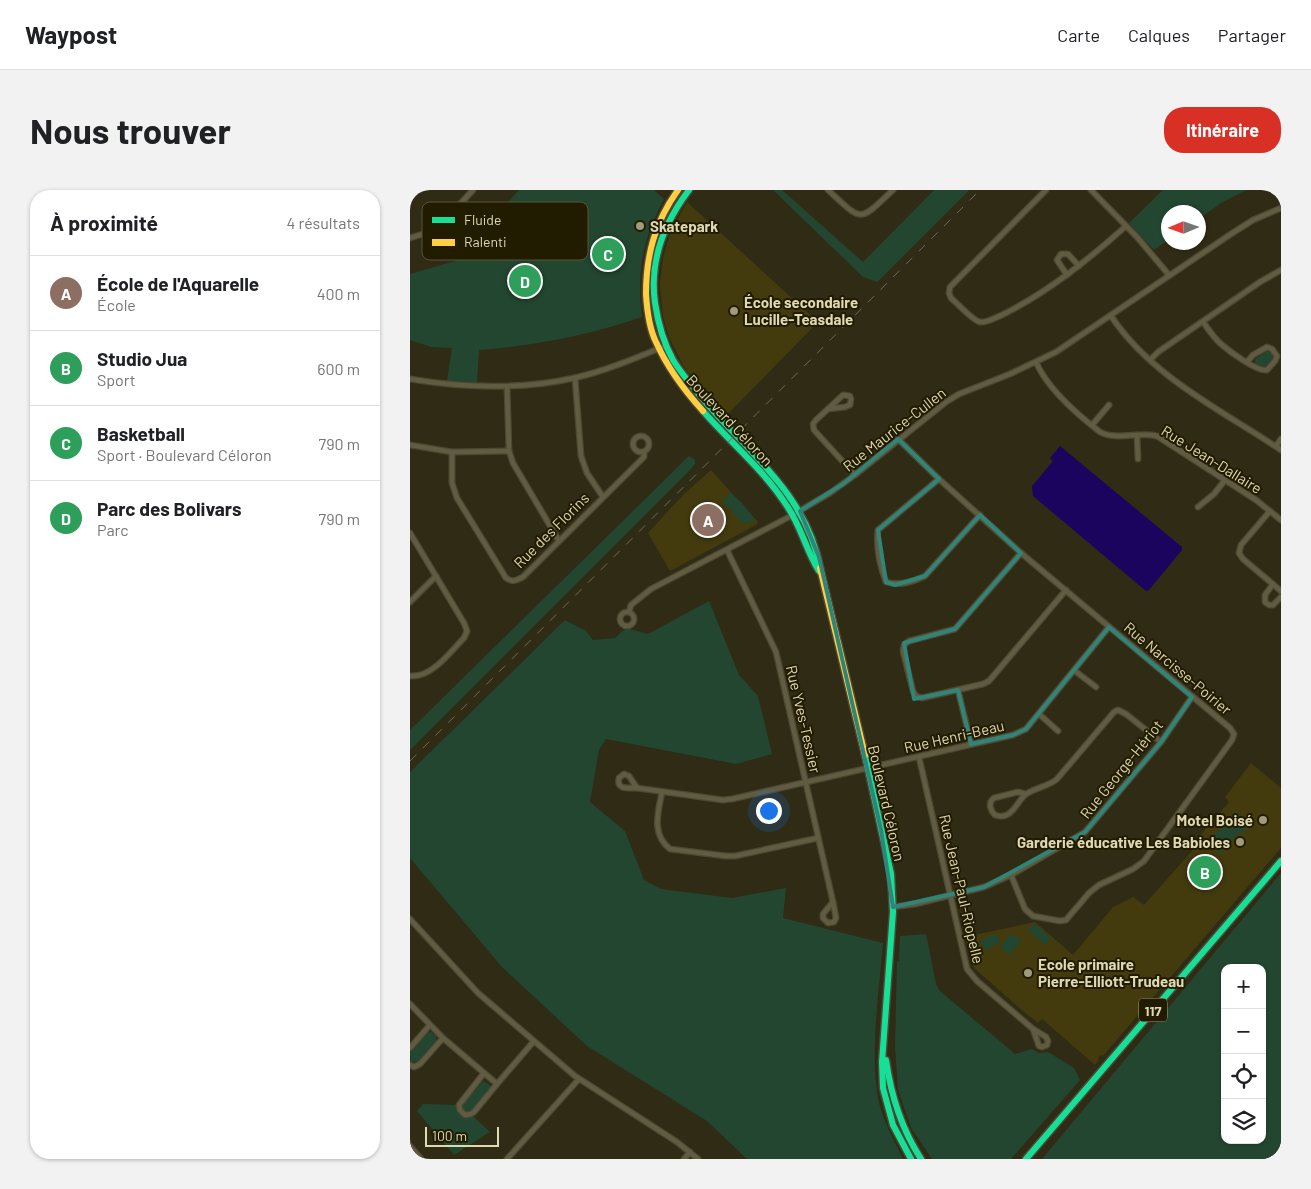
<!DOCTYPE html>
<html lang="fr">
<head>
<meta charset="utf-8">
<style>
  body { margin:0; font-family:Barlow,sans-serif; background:#f2f2f2; color:#202124 }
  .controls { position:absolute; right:15px; bottom:15px; display:grid; overflow:hidden; border-radius:10px; box-shadow:0 1px 4px #0004 }
  .controls button { width:45px; height:45px; display:grid; place-items:center; padding:0; border:0; border-bottom:1px solid #e0e0e0; background:#fff; color:#202124; font:25px sans-serif }
  .compass { position:absolute; left:751px; top:15px; width:45px; height:45px; border-radius:50%; background:#fff; box-shadow:0 1px 4px #0004; rotate:268deg }
  .scale { position:absolute; left:15px; bottom:12px; width:74px; box-sizing:border-box; padding-left:5px; border:2px solid #dfd8b3; border-top:0; font-size:14px; line-height:18px; white-space:nowrap; color:#dfd8b3; -webkit-text-stroke:4px #211b00; paint-order:stroke }
  .you { position:absolute; left:358px; top:620px; width:18px; height:18px; margin:-12px; border:4px solid #fff; border-radius:50%; background:#1a73e8; box-shadow:0 0 0 8px #1a73e833 }
  .badge { display:grid; place-items:center; width:32px; height:32px; border-radius:50%; background:#d93025; color:#fff; font-size:16px; font-weight:700 }
  .pin { position:absolute; translate:-50% -50%; border:2px solid #fff; box-shadow:0 1px 5px #0006 }
  .list { margin:0; padding:0; list-style:none }
  h2 { display:flex; justify-content:space-between; align-items:center; height:65px; margin:0; padding:0 20px; font-size:21px }
  h2 small { font-size:16px; font-weight:400; color:#757577 }
  .list li { display:grid; grid-template-columns:32px 1fr auto; gap:15px; align-items:center; box-sizing:border-box; height:75px; padding:0 20px; border-top:1px solid #e0e0e0 }
  .list b { display:block; font-size:19px; white-space:nowrap }
  .list p { margin:0; font-size:16px; white-space:nowrap; color:#757577 }
  .list em { font-size:16px; font-style:normal; color:#757577 }
  .icon { flex:none; width:28px; height:28px; fill:none; stroke:currentColor; stroke-width:2; stroke-linecap:round; stroke-linejoin:round }
  .map { position:relative; flex:none; width:871px; height:969px; overflow:hidden; border-radius:20px }
  header { display:flex; align-items:center; gap:30px; box-sizing:border-box; height:70px; padding:0 25px; background:#fff; border-bottom:1px solid #e0e0e0 }
  header strong { font-size:24px }
  nav { display:flex; gap:28px; margin-inline-start:auto; font-size:18px }
  .intro { display:flex; align-items:center; justify-content:space-between; box-sizing:border-box; height:120px; padding:0 30px }
  h1 { margin:0; font-size:35px }
  .button { padding:12px 22px; border-radius:20px; background:#d93025; color:#fff; font-size:18px; font-weight:700 }
  main { display:flex; gap:30px; padding:0 30px }
  aside { flex:1; background:#fff; border-radius:20px; box-shadow:0 1px 4px #0004 }
  .map>svg:first-child { display:block }
  .built { fill:#433b0e }
  .green { fill:#234630; fill-rule:evenodd }
  .water { fill:#1b045d }
  .lines { fill:none; stroke-linecap:round; stroke-linejoin:round }
  .street-casing { stroke:#4c4834; stroke-width:7 }
  .fast-casing { stroke:#4c4834; stroke-width:9 }
  .slow-casing { stroke:#4c4834; stroke-width:9 }
  .street { stroke:#615c41; stroke-width:4.5 }
  .fast { stroke:#16e098; stroke-width:6 }
  .slow { stroke:#ffcf43; stroke-width:6 }
  .rail { stroke:#6d6953; stroke-width:1; stroke-dasharray:9 9; stroke-linecap:butt }
  .marked { fill:none; stroke:#2e8578; stroke-width:4; stroke-linejoin:round }
  .poi-dot { fill:#a19b7b; stroke:#211b00; stroke-width:2 }
  .labels { text-anchor:middle; dominant-baseline:central; stroke-width:4; stroke-linejoin:round; paint-order:stroke }
  .shield { fill:#211b00; stroke:#a69f7d; stroke-width:1 }
  .shield-label { font-size:14px; font-weight:bold; fill:#dfd8b3 }
  .poi-label { font-size:15px; font-weight:bold; fill:#dfd8b3; stroke:#211b00; text-anchor:start }
  .street-label { font-size:15px; fill:#dfd8b3; stroke:#211b00 }
  .key { fill:#211b00; stroke:#5a5436; stroke-width:1 }
  .key-label { font-size:14px; fill:#dfd8b3 }
</style>
</head>
<body>
<header>
<strong>Waypost</strong>
<nav><a>Carte</a><a>Calques</a><a>Partager</a></nav>
</header>
<div class="intro"><h1>Nous trouver</h1><a class="button">Itinéraire</a></div>
<main>
<aside>
<h2>À proximité<small>4 résultats</small></h2>
<ul class="list">
<li><span class="badge" style="background:#8d6e63">A</span><div><b>École de l'Aquarelle</b><p>École</p></div><em>400 m</em></li>
<li><span class="badge" style="background:#2e9e5b">B</span><div><b>Studio Jua</b><p>Sport</p></div><em>600 m</em></li>
<li><span class="badge" style="background:#2e9e5b">C</span><div><b>Basketball</b><p>Sport · Boulevard Céloron</p></div><em>790 m</em></li>
<li><span class="badge" style="background:#2e9e5b">D</span><div><b>Parc des Bolivars</b><p>Parc</p></div><em>790 m</em></li>
</ul>
</aside>
<div class="map">
<svg width="871" height="969" viewBox="0 0 871 969">
  <rect width="100%" height="100%" fill="#2f2b14"/>
  <g class="built">
    <polygon points="277,12 408,132 317,225 285,191 274,177 259,147 253,127 250,94 253,68 260,43"/>
    <polygon points="301,280 348,332 346,335 260,381 238,343 273,305"/>
    <polygon points="841,573 871,598 871,658 693,866 691,865 688,868 689,870 685,875 632,829 628,833 614,822 564,778 555,747 625,732 663,765 703,717 723,707 734,715 789,653 786,650 819,612 815,607"/>
  </g>
  <g class="green">
    <path d="M109,0H244L254,9C233,48 226,83 232,127C180,145 124,156 69,160L67,192L37,191L42,158L21,157L0,150V84L45,71Z"/>
    <polygon points="363,0 372,0 453,72 524,0 559,0 467,92 453,87"/>
    <polygon points="753,0 836,0 811,13 789,29 788,22 758,22 758,50 744,60 719,33"/>
    <polygon points="856,161 862,163 863,168 856,176 852,177 845,173 845,169"/>
    <polygon points="279,266 285,270 285,274 280,280 0,560 0,540"/>
    <polygon points="320,302 332,313 346,331 332,333 313,311"/>
    <path d="M299,411L329,485L348,506L362,564L326,574L196,549L189,560L180,612L215,641L234,690L251,699L322,708L376,698L373,728L473,753C469,804 460,858 468,908C472,929 484,950 493,969H337L297,931L177,856L92,777L0,668V582L155,430L176,441L183,450L205,448L216,438L238,444Z"/>
    <polygon points="825,622 840,634 832,644 829,642 821,652 819,650 814,655 816,657 811,664 798,653"/>
    <path d="M871,683V969H632ZM815,778H852V950H815Z"/>
    <polygon points="624,733 641,748 635,755 618,741"/>
    <polygon points="586,743 590,752 575,760 570,751"/>
    <polygon points="601,743 611,751 599,765 590,757"/>
    <polygon points="516,744 526,794 530,801 605,864 622,859 629,863 638,862 664,878 670,890 601,969 522,969 501,938 488,900 485,856 487,771 489,771 490,746"/>
    <polygon points="21,842 26,846 26,851 8,871 1,872 0,863 17,843"/>
    <polygon points="73,891 80,895 80,900 62,920 55,921 52,919 53,914"/>
    <polygon points="13,914 49,915 55,925 61,924 80,942 44,965 7,921"/>
  </g>
  <polygon class="water" points="650,256 772,357 772,360 739,400 736,401 623,306 622,296 643,271 640,268"/>
  <g class="lines">
    <defs>
      <g id="street">
        <path d="M418,0C453,32 448,33 483,0"/>
        <path d="M636,0L540,97L539,103L541,108C547,113 563,131 570,132C577,133 586,127 592,125C638,102 678,70 716,36"/>
        <polyline points="681,0 727,47 759,85"/>
        <polyline points="0,48 26,40 63,0"/>
        <polyline points="657,85 647,70 651,64 658,64 669,76"/>
        <path d="M701,126C742,187 811,220 871,260"/>
        <path d="M793,132C799,140 804,148 811,154C819,161 847,182 857,180L865,171L867,166L862,159L857,157L843,165L837,172"/>
        <polyline points="740,170 748,162 850,92 871,80"/>
        <path d="M626,172C637,198 668,225 690,242C707,251 729,241 747,246L846,310L871,330"/>
        <polyline points="165,188 171,266 177,283 193,307"/>
        <path d="M0,189C54,198 110,200 164,188C195,181 226,168 255,156"/>
        <polyline points="97,197 99,261 103,273 149,351"/>
        <polyline points="418,219 435,217 440,215 441,209 440,206 433,205 406,230 403,234 404,240 445,285"/>
        <polyline points="682,235 699,215"/>
        <polyline points="727,245 728,269"/>
        <circle cx="231" cy="254" r="8"/>
        <polyline points="488,249 529,289 611,363 820,538 824,544 822,550 734,671 723,679 689,695 679,703 656,730 650,731 623,726 615,719 601,685"/>
        <polyline points="0,255 42,262 99,261"/>
        <polyline points="866,256 871,249"/>
        <path d="M42,262V293L47,308L96,388C103,393 107,390 113,387L234,267V262"/>
        <path d="M529,289L468,340C466,357 470,376 476,392C490,396 502,392 515,386L570,325"/>
        <polyline points="788,317 804,304 815,290"/>
        <polyline points="860,321 831,355 829,363 833,369 871,401"/>
        <path d="M0,343L54,433L57,441L54,448C40,462 22,488 0,486"/>
        <polyline points="317,360 366,462 423,712"/>
        <polyline points="611,363 545,439 499,451 494,455 493,461 503,501 506,506 512,508 573,494 579,491 656,400"/>
        <polyline points="863,394 855,405 855,412 859,415 863,415 871,407"/>
        <polyline points="0,412 26,386"/>
        <polyline points="219,422 221,415 241,399 379,327 420,303 445,285 536,212 549,204 600,184 646,162 821,44 843,30 871,18"/>
        <circle cx="217" cy="429" r="7"/>
        <polyline points="665,481 686,497"/>
        <polyline points="548,500 561,554"/>
        <polyline points="629,524 648,541"/>
        <polyline points="509,567 557,779 567,791 623,839 636,847 638,851 637,855 632,857 629,856 623,839"/>
        <path d="M214,584L219,586L227,598C218,598 206,600 209,588Z"/>
        <polyline points="227,598 313,610 322,609 603,545 616,539 699,437"/>
        <path d="M252,602C248,623 241,644 260,659L316,666H325L408,648"/>
        <path d="M616,604L608,602L584,608C577,613 581,621 585,625C601,631 606,613 615,605C623,598 638,597 647,589L704,522L708,520L716,524L751,552"/>
        <polygon points="423,712 426,728 424,732 418,733 413,728 413,724"/>
        <polyline points="483,717 505,714 574,697 601,685 675,642 751,552 782,507"/>
        <polyline points="0,729 68,803 165,886 267,952 288,969"/>
        <polyline points="0,814 33,848 87,894 124,851"/>
        <polyline points="0,858 19,836"/>
        <polyline points="0,875 4,877 10,874 33,848"/>
        <polyline points="74,883 49,915 50,920 55,925 61,924 64,922 87,894"/>
        <polyline points="0,956 11,969"/>
        <polyline points="97,969 169,889"/>
        <polyline points="274,969 280,962"/>
      </g>
      <g id="fast">
        <path d="M279,0C254,33 239,70 245,113C248,133 253,152 263,170C273,186 286,201 298,215C343,266 397,307 410,378"/>
        <path d="M293,221C321,253 354,280 377,316C391,336 396,360 409,381"/>
        <polyline points="455,565 481,684 483,722 472,872 473,898 483,935 501,969"/>
        <path d="M476,870C481,906 491,938 511,969"/>
        <polyline points="616,969 871,671"/>
      </g>
      <g id="slow">
        <path d="M268,0C245,32 236,65 236,104C237,120 239,138 246,152C258,179 274,200 293,221"/>
        <polyline points="410,378 455,565"/>
      </g>
    </defs>
    <use href="#street" class="street-casing"/>
    <use href="#fast" class="fast-casing"/>
    <use href="#slow" class="slow-casing"/>
    <use href="#street" class="street"/>
    <use href="#fast" class="fast"/>
    <use href="#slow" class="slow"/>
    <polyline class="rail" points="0,571 570,0"/>
  </g>
  <path class="marked" d="M488,249L529,289L468,340L476,392L485,395L515,386L570,325L611,363L545,439L494,453L504,509L548,500L561,554L603,545L616,539L699,437L782,507L751,552L675,642L574,697L483,717L471,640L409,367L390,321L433,294Z"/>
  <g class="poi-dot">
    <circle cx="230" cy="36" r="5"/>
    <circle cx="324" cy="121" r="5"/>
    <circle cx="853" cy="630" r="5"/>
    <circle cx="830" cy="652" r="5"/>
    <circle cx="618" cy="783" r="5"/>
  </g>
  <g class="labels">
    <rect class="shield" x="729" y="808.5" width="28" height="23" rx="4"/>
    <g class="shield-label">
      <text x="743" y="820">117</text>
    </g>
    <g class="poi-label">
      <text x="240" y="36">Skatepark</text>
      <text x="334" y="112">École secondaire<tspan x="334" dy="17">Lucille-Teasdale</tspan></text>
      <text x="843" y="630" text-anchor="end">Motel Boisé</text>
      <text x="820" y="652" text-anchor="end">Garderie éducative Les Babioles</text>
      <text x="628" y="774">Ecole primaire<tspan x="628" dy="17">Pierre-Elliott-Trudeau</tspan></text>
    </g>
    <g class="street-label">
      <text transform="translate(320 230) rotate(47)">Boulevard Céloron</text>
      <text transform="translate(484 239) rotate(-38)">Rue Maurice-Cullen</text>
      <text transform="translate(802 269) rotate(32)">Rue Jean-Dallaire</text>
      <text transform="translate(141 340) rotate(-45)">Rue des Florins</text>
      <text transform="translate(768 478) rotate(40)">Rue Narcisse-Poirier</text>
      <text transform="translate(394 529) rotate(77)">Rue Yves-Tessier</text>
      <text transform="translate(544 546) rotate(-13)">Rue Henri-Beau</text>
      <text transform="translate(711 579) rotate(-51)">Rue George-Hériot</text>
      <text transform="translate(477 613) rotate(77)">Boulevard Céloron</text>
      <text transform="translate(552 699) rotate(77)">Rue Jean-Paul-Riopelle</text>
    </g>
  </g>
  <rect x="12" y="12" width="166" height="58" rx="8" class="key"/>
  <rect x="22" y="27" width="23" height="6" fill="#16e098"/>
  <rect x="22" y="49" width="23" height="7" fill="#ffcf43"/>
  <g class="key-label">
    <text x="54" y="35">Fluide</text>
    <text x="54" y="57">Ralenti</text>
  </g>
</svg>
<div class="controls">
<button>+</button>
<button>−</button>
<button><svg class="icon" aria-label="locate" viewBox="0 0 24 24"><circle cx="12" cy="12" r="6"/><path d="M12 2v4M12 18v4M2 12h4M18 12h4"/></svg></button>
<button><svg class="icon" aria-label="layers" viewBox="0 0 24 24"><path d="M12 4l9 5-9 5-9-5zM3 14l9 5 9-5"/></svg></button>
</div>
<svg class="compass" viewBox="-18 -18 36 36"><path d="M0-13l5 13h-10z" fill="#e53935"/><path d="M0 13l5-13h-10z" fill="#757577"/></svg>
<div class="scale">100 m</div>
<div class="you"></div>
<div class="pin badge" style="left:298px;top:330px;background:#8d6e63">A</div>
<div class="pin badge" style="left:795px;top:682px;background:#2e9e5b">B</div>
<div class="pin badge" style="left:198px;top:64px;background:#2e9e5b">C</div>
<div class="pin badge" style="left:115px;top:91px;background:#2e9e5b">D</div>
</div>
</main>
</body>
</html>
